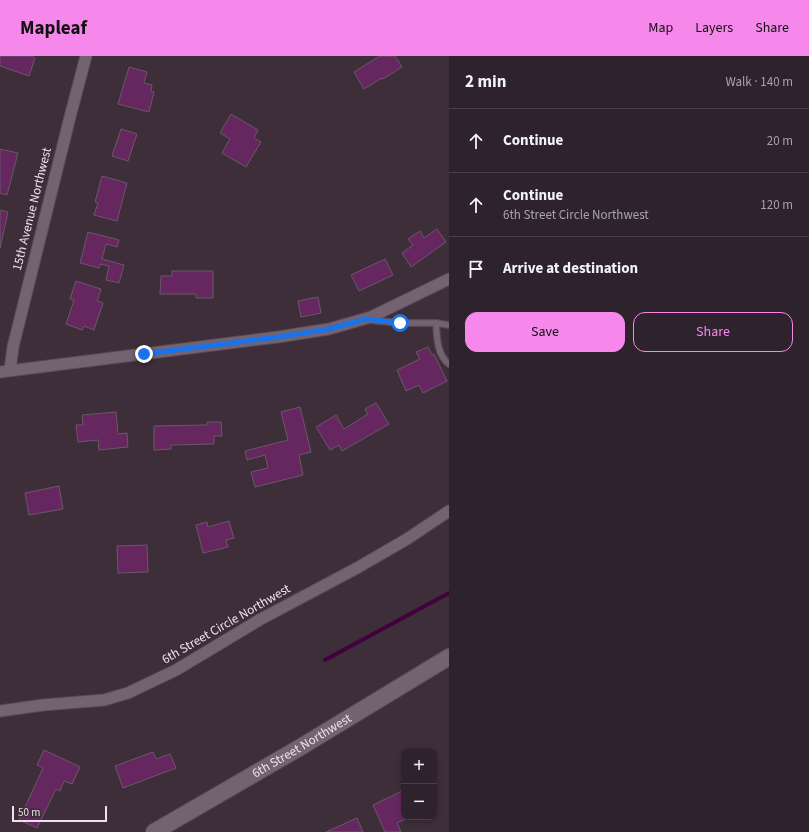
<!DOCTYPE html>
<html lang="en">
<head>
<meta charset="utf-8">
<style>
  body { margin:0; font-family:"Source Sans 3",sans-serif; background:#3a2f38; color:#f1f3f6 }
  .controls { position:absolute; right:12px; bottom:12px; display:grid; overflow:hidden; border-radius:8px; box-shadow:0 2px 6px #0003 }
  .controls button { width:36px; height:36px; display:grid; place-items:center; padding:0; border:0; border-bottom:1px solid #493f48; background:#2e222c; color:#f1f3f6; font:20px sans-serif }
  .scale { position:absolute; left:12px; bottom:10px; width:95px; box-sizing:border-box; padding-left:4px; border:2px solid #ece3ea; border-top:0; font-size:11px; line-height:14px; white-space:nowrap; color:#ece3ea; -webkit-text-stroke:3px #3d2e3a; paint-order:stroke }
  .stop { position:absolute; width:12px; height:12px; margin:-9px; border:3px solid #1a73e8; border-radius:50%; background:#fff }
  .stop.end { background:#1a73e8; border-color:#fff; box-shadow:0 1px 4px #0008 }
  .list { margin:0; padding:0; list-style:none }
  h2 { display:flex; justify-content:space-between; align-items:center; height:52px; margin:0; padding:0 16px; font-size:17px }
  h2 small { font-size:13px; font-weight:400; color:#a7a4a9 }
  .list li { display:grid; grid-template-columns:26px 1fr auto; gap:12px; align-items:center; box-sizing:border-box; height:64px; padding:0 16px; border-top:1px solid #493f48 }
  .list b { display:block; font-size:15px; white-space:nowrap }
  .list p { margin:0; font-size:13px; white-space:nowrap; color:#a7a4a9 }
  .list em { font-size:13px; font-style:normal; color:#a7a4a9 }
  .actions { display:flex; gap:8px; padding:12px 16px }
  .actions a { flex:1; padding:9px 0; border:1px solid #f788eb; border-radius:12px; text-align:center; font-size:14px; color:#f788eb }
  .actions .main { background:#f788eb; color:#111 }
  .icon { flex:none; width:22px; height:22px; fill:none; stroke:currentColor; stroke-width:2; stroke-linecap:round; stroke-linejoin:round }
  .map { position:relative; flex:none; width:449px; height:776px; overflow:hidden }
  header { display:flex; align-items:center; gap:24px; box-sizing:border-box; height:56px; padding:0 20px; background:#f788eb; color:#111 }
  header strong { font-size:19px }
  nav { display:flex; gap:22px; margin-inline-start:auto; font-size:14px }
  main { display:flex }
  aside { flex:1; background:#2e222c }
  .map>svg:first-child { display:block }
  .lines { fill:none; stroke-linecap:round; stroke-linejoin:round }
  .stream { stroke:#42003e; stroke-width:4 }
  .building { fill:#662761; stroke:#685966 }
  .lane-casing { stroke:#574b55; stroke-width:8 }
  .street-casing { stroke:#574b55; stroke-width:13 }
  .secondary-casing { stroke:#574b55; stroke-width:18 }
  .lane { stroke:#736370; stroke-width:5.5 }
  .street { stroke:#736370; stroke-width:11 }
  .secondary { stroke:#736370; stroke-width:16 }
  .route { stroke:#1a73e8; stroke-width:5 }
  .labels { text-anchor:middle; dominant-baseline:central; stroke-width:4; stroke-linejoin:round; paint-order:stroke }
  .street-label { font-size:13px; fill:#ece3ea; stroke:#3d2e3a }
</style>
</head>
<body>
<header>
<strong>Mapleaf</strong>
<nav><a>Map</a><a>Layers</a><a>Share</a></nav>
</header>
<main>
<div class="map">
<svg width="449" height="776" viewBox="0 0 449 776">
  <rect width="100%" height="100%" fill="#3d2e3a"/>
  <g class="lines">
    <polyline class="stream" points="325,604 449,537"/>
  </g>
  <g class="building">
    <polygon points="0,0 31,0 35,2 29,20 0,10"/>
    <polygon points="380,0 395,0 402,11 383,23 382,22 364,33 354,16"/>
    <polygon points="129,11 147,16 144,27 152,29 151,35 154,36 149,56 118,48"/>
    <polygon points="231,58 258,74 254,82 261,86 246,111 222,97 230,83 220,77"/>
    <polygon points="121,73 137,78 128,105 112,100"/>
    <polygon points="0,93 18,97 7,139 0,137"/>
    <polygon points="102,120 127,127 117,165 94,159 98,147 95,146"/>
    <polygon points="0,154 8,156 0,192"/>
    <polygon points="437,173 446,186 411,211 402,197 413,189 408,183 420,175 424,182"/>
    <polygon points="88,176 119,184 117,191 106,188 102,203 124,209 119,227 106,224 109,210 100,208 99,212 80,207"/>
    <polygon points="385,203 393,219 359,235 351,219"/>
    <polygon points="172,215 213,215 213,242 196,242 196,238 160,238 161,220 172,220"/>
    <polygon points="76,225 101,233 97,245 103,247 94,274 84,270 82,274 66,268 74,244 70,243"/>
    <polygon points="318,241 321,257 301,261 298,245"/>
    <polygon points="428,291 432,299 434,298 447,325 423,337 419,329 406,335 397,314 420,303 416,296"/>
    <polygon points="376,347 389,368 342,395 339,389 330,394 316,371 336,359 344,373 368,358 365,353"/>
    <polygon points="300,351 311,396 299,399 303,419 255,431 251,416 268,412 265,399 247,404 245,395 288,384 281,356"/>
    <polygon points="116,356 118,378 127,377 128,391 99,394 98,384 78,386 76,369 83,369 82,359"/>
    <polygon points="207,366 221,366 222,380 214,380 214,388 171,389 171,393 154,394 154,370 207,369"/>
    <polygon points="59,430 63,453 29,459 25,437"/>
    <polygon points="229,465 234,482 226,484 228,491 203,497 196,469 207,466 208,471"/>
    <polygon points="147,489 148,516 118,517 117,490"/>
    <polygon points="44,694 80,711 72,728 64,725 60,735 56,733 37,772 19,764 43,712 37,709"/>
    <polygon points="153,696 156,703 170,698 176,712 123,732 115,710"/>
    <polygon points="404,734 404,761 410,761 397,767 401,776 385,776 373,749"/>
    <polygon points="357,762 363,776 326,776"/>
  </g>
  <g class="lines">
    <defs>
      <g id="lane">
        <polyline points="369,264 400,267 436,267 449,269"/>
        <path d="M436,267C437,282 437,299 449,308"/>
      </g>
      <g id="street">
        <polyline points="10,314 13,291 70,61 86,0"/>
        <polyline points="0,316 278,281 329,273 371,261 449,223"/>
        <polyline points="0,655 43,649 104,644 128,637 176,614 261,563 357,512 407,483 449,455"/>
      </g>
      <g id="secondary">
        <path id="s1" d="M154,776L299,692L449,601"/>
      </g>
    </defs>
    <use href="#lane" class="lane-casing"/>
    <use href="#street" class="street-casing"/>
    <use href="#secondary" class="secondary-casing"/>
    <use href="#lane" class="lane"/>
    <use href="#street" class="street"/>
    <use href="#secondary" class="secondary"/>
  </g>
  <g class="lines">
    <polyline class="route" points="144,298 278,281 329,273 365,263 400,267"/>
  </g>
  <g class="labels">
    <g class="street-label">
      <text transform="translate(32 153) rotate(-76)">15th Avenue Northwest</text>
      <text transform="translate(226 568) rotate(-30)">6th Street Circle Northwest</text>
      <text stroke="none"><textPath href="#s1" startOffset="171">6th Street Northwest</textPath></text>
    </g>
  </g>
</svg>
<div class="controls">
<button>+</button>
<button>−</button>
</div>
<div class="scale">50 m</div>
<div class="stop" style="left:400px;top:267px"></div>
<div class="stop end" style="left:144px;top:298px"></div>
</div>
<aside>
<h2>2 min<small>Walk · 140 m</small></h2>
<ul class="list">
<li><svg class="icon" aria-label="ahead" viewBox="0 0 24 24"><path d="M12 20V5M6 11l6-6 6 6"/></svg><div><b>Continue</b></div><em>20 m</em></li>
<li><svg class="icon" aria-label="ahead" viewBox="0 0 24 24"><path d="M12 20V5M6 11l6-6 6 6"/></svg><div><b>Continue</b><p>6th Street Circle Northwest</p></div><em>120 m</em></li>
<li><svg class="icon" aria-label="arrive" viewBox="0 0 24 24"><path d="M6 21V4h12l-3 4 3 4H6"/></svg><div><b>Arrive at destination</b></div></li>
</ul>
<div class="actions"><a class="main">Save</a><a>Share</a></div>
</aside>
</main>
</body>
</html>
